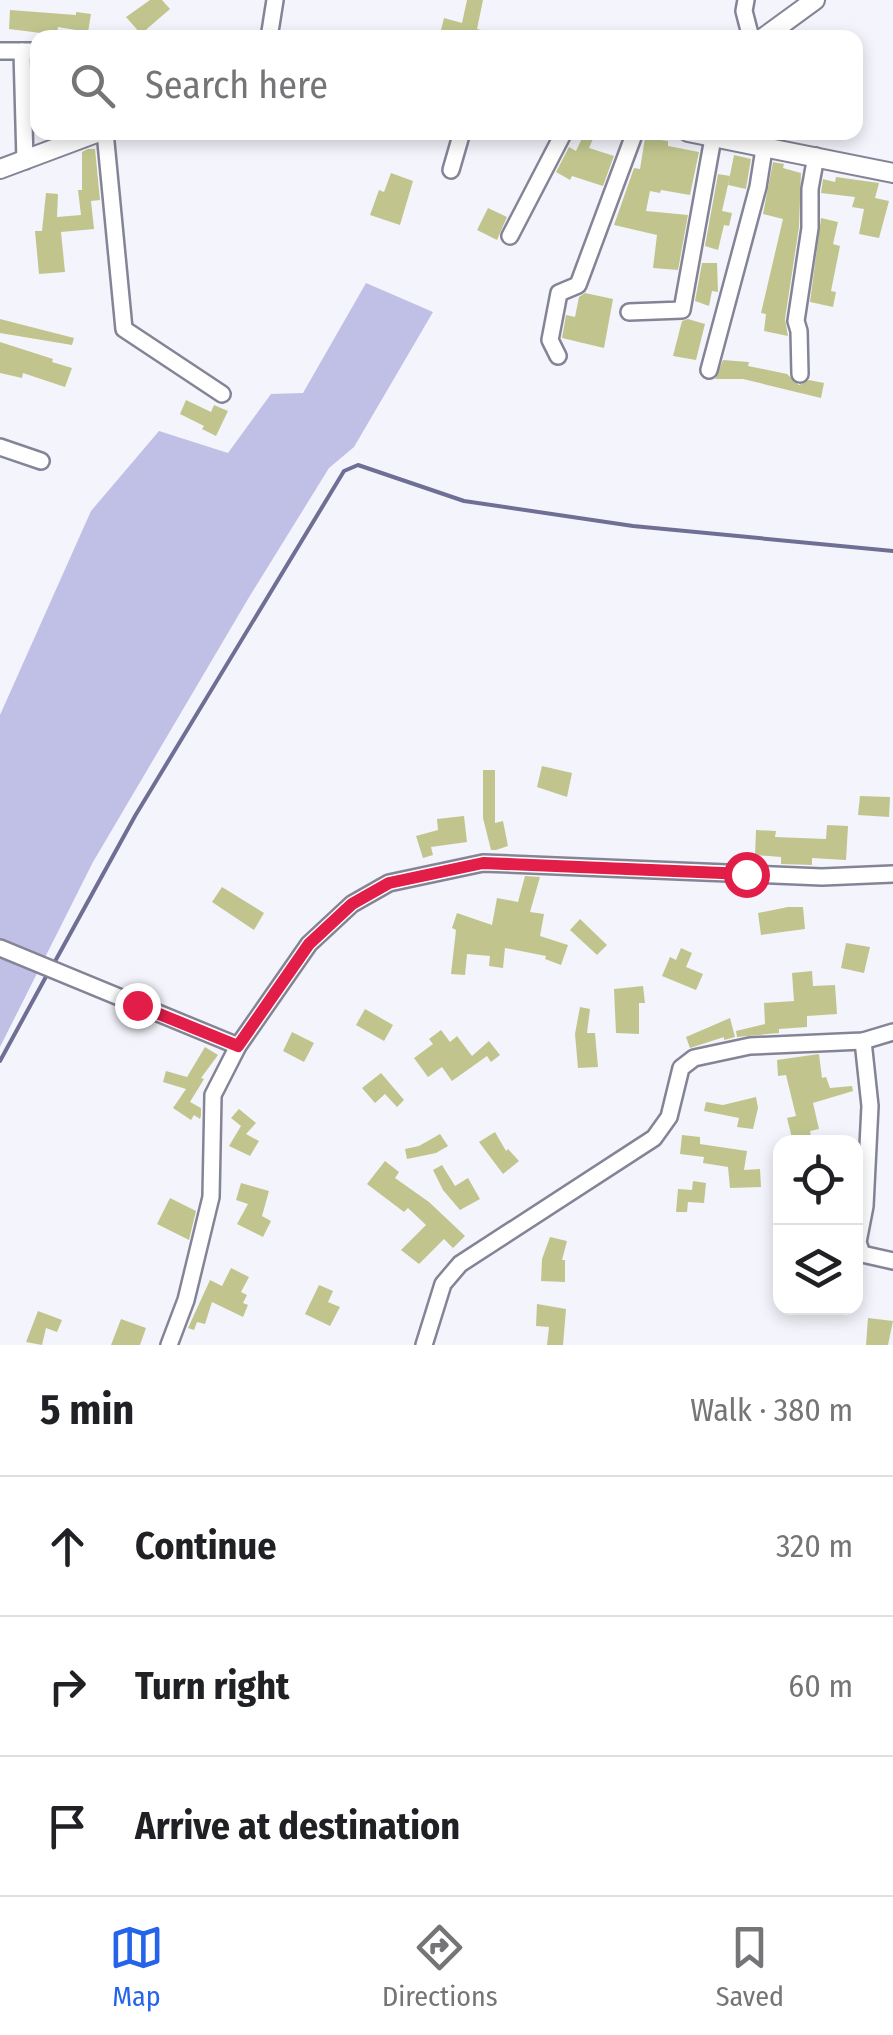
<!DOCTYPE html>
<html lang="en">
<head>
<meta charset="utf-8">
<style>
  body { margin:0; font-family:"Fira Sans Condensed",sans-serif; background:#f2f2f2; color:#202124 }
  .controls { position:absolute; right:30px; bottom:30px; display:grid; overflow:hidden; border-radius:20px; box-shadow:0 5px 15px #0003 }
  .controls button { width:90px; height:90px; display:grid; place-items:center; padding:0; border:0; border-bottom:2px solid #e0e0e0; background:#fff; color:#202124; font:50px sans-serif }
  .stop { position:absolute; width:30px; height:30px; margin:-22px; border:8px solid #e11d48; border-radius:50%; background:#fff }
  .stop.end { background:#e11d48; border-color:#fff; box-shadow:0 2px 10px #0008 }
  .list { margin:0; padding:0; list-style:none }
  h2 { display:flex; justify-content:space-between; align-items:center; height:130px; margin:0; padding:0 40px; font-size:42px }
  h2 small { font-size:32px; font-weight:400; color:#757577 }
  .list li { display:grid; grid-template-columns:65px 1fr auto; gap:30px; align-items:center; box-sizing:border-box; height:140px; padding:0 40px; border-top:2px solid #e0e0e0 }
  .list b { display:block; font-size:38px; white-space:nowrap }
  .list em { font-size:32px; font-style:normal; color:#757577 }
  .icon { flex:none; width:55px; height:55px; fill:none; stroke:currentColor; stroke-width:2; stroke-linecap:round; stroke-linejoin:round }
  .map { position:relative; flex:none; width:893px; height:1345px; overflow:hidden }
  .search { position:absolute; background:#fff; box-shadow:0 5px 15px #0003; left:30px; right:30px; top:30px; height:110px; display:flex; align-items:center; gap:25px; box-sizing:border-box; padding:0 35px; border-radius:20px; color:#757577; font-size:38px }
  .sheet { height:550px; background:#fff }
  nav { display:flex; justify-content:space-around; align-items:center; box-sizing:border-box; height:140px; border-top:2px solid #e0e0e0; background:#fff; font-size:28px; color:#757577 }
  nav a { display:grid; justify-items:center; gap:5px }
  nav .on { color:#2563eb }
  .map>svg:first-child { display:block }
  .green { fill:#c0bfe6 }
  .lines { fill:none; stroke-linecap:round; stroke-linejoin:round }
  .stream { stroke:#6f6e94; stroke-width:4 }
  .building { fill:#c1c58d }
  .minor-casing { stroke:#848497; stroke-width:20 }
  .tertiary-casing { stroke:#848497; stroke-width:22 }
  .minor { stroke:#fff; stroke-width:15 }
  .tertiary { stroke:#fff; stroke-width:18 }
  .route { stroke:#e11d48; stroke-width:12 }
</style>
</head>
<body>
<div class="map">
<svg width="893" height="1345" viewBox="0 0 893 1345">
  <rect width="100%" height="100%" fill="#f4f4fc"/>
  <polygon class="green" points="366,283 433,312 354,447 329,468 248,599 93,862 0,1047 0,715 91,511 159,431 228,453 271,394 303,393"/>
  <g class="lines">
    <g class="stream">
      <polyline points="53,965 135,816 344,471 358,465 464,501 633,526 893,551"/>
      <polyline points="0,1061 48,973"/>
    </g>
  </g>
  <g class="building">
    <polygon points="150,0 162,0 170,9 141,34 126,17"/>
    <polygon points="467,0 483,0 477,29 498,34 498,38 439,38 444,18 462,23"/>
    <polygon points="10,10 76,15 76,12 91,14 88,32 58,27 57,35 9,29"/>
    <polygon points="585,132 596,132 589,148 614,156 603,186 572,176 570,180 556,172 569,147 576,151"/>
    <polygon points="645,138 668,141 668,146 699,152 690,195 661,190 660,193 650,191 646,211 688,215 678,270 653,268 657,235 614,225 634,168 640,169"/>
    <polygon points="88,149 95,149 100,200 91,201 94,229 61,232 65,272 39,274 35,231 42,231 46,193 58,194 57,217 81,215 78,190 82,190 82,152"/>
    <polygon points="734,155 751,159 746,189 728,185"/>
    <polygon points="773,162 784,164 783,168 801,173 799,227 785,319 788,336 764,331 766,314 761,313 783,219 763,214"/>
    <polygon points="391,173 413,181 400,225 370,215 379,190 384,192"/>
    <polygon points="718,174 730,176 722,211 732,213 729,226 724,225 718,250 705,246"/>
    <polygon points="836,177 879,183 875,198 889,201 879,238 859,234 864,209 852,207 855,197 821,193 823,179 835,182"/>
    <polygon points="488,208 507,217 497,240 477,230"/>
    <polygon points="821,218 838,222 833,244 840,246 831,291 836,292 833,307 810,302"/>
    <polygon points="702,263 717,263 718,292 712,291 709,306 695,301"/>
    <polygon points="585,293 613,299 604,348 562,338 566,315 575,317 579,297"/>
    <polygon points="0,319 74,338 72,345 0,333"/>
    <polygon points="688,319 705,324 696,360 673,356 682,321"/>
    <polygon points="0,342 53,359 52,362 72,368 65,387 23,373 22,378 0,373"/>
    <polygon points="723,360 749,362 748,366 787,374 799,385 809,380 824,383 821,398 743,379 715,379"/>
    <polygon points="186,400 211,412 214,405 228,411 216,436 202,429 204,426 180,414"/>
    <polygon points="542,766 572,773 567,797 537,787"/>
    <polygon points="483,770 495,770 495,823 503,821 508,846 496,850 491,850 483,818"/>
    <polygon points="860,796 890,797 889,817 858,815"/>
    <polygon points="464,816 467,842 431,847 433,855 423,858 416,836 438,830 437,819"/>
    <polygon points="827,825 848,826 846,860 812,858 812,865 781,864 781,857 755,855 756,830 776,831 775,837 826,839"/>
    <polygon points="525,876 540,877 530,912 544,914 540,936 568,945 561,965 545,959 546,956 505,948 503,968 489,966 490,956 467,954 465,975 451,974 456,930 452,928 457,913 492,925 497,898 518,902"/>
    <polygon points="222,887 264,913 254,930 212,902"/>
    <polygon points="788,907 803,907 805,929 761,935 758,913"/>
    <polygon points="580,919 607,945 597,955 570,930"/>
    <polygon points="846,943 870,947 864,973 841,968"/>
    <polygon points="681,948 692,953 686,967 703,974 696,990 662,976 670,957 676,960"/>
    <polygon points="812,971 813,986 835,985 837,1014 807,1016 807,1027 779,1029 779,1033 737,1037 736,1031 765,1024 764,1003 794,1001 792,973"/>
    <polygon points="643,986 645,1003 639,1003 639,1034 616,1033 614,989"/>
    <polygon points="580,1007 590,1009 587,1033 595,1033 598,1067 578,1068 575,1034"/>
    <polygon points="365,1009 393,1025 384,1041 356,1025"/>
    <polygon points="730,1018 735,1037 724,1040 724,1037 690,1048 686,1037"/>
    <polygon points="441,1030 450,1042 457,1036 472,1056 489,1041 500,1055 491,1062 487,1056 452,1081 442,1067 428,1077 414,1058 433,1044 429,1039"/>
    <polygon points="292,1032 314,1043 304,1062 283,1051"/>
    <polygon points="205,1047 218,1055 201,1078 204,1079 190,1102 201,1108 201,1116 200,1119 194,1115 191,1120 173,1108 186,1089 163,1082 166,1071 187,1077"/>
    <polygon points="819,1054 822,1078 826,1077 830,1088 852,1086 853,1091 813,1103 819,1129 810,1131 812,1142 793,1142 787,1118 796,1116 786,1075 778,1076 777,1060"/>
    <polygon points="381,1073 404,1100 397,1107 385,1094 375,1103 362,1088"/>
    <polygon points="756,1097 758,1108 753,1129 737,1127 739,1118 704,1111 706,1102 723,1105"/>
    <polygon points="239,1109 256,1123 246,1134 259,1141 250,1156 229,1146 241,1126 231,1118"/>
    <polygon points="495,1132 506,1151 508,1149 519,1161 503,1174 479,1142"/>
    <polygon points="440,1134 448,1146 436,1153 407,1159 405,1149 419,1146"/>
    <polygon points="682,1135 700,1137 700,1144 747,1151 744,1170 760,1169 761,1187 730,1188 728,1167 703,1163 704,1157 680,1154"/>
    <polygon points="385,1161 399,1172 395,1178 429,1202 465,1236 453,1248 444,1239 419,1264 401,1250 426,1225 408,1208 404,1212 367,1184"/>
    <polygon points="442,1165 455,1186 468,1178 480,1199 460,1210 443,1190 433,1170"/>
    <polygon points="693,1181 706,1183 704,1203 688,1202 687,1212 676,1212 678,1189 692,1190"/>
    <polygon points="241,1183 269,1191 262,1216 271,1221 263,1237 237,1224 248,1204 236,1200"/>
    <polygon points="170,1198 196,1211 189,1240 157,1224"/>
    <polygon points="550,1237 567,1241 562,1260 565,1260 565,1282 541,1281 542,1259"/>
    <polygon points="231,1268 249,1277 241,1292 247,1295 243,1303 248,1305 243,1317 212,1302 205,1324 197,1322 194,1330 188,1328 210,1280 222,1286"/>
    <polygon points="319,1285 333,1291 328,1302 340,1307 330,1326 305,1314"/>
    <polygon points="537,1304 566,1309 563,1345 547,1345 549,1327 536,1326"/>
    <polygon points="38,1311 62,1320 57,1332 46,1328 42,1345 26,1342"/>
    <polygon points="868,1318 893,1321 888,1345 866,1345"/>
    <polygon points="121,1319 146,1328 140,1345 111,1345"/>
  </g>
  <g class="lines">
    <defs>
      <g id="minor">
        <polyline points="746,0 744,11 751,38"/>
        <polyline points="269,38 275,0"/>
        <polyline points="0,51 38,51"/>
        <polyline points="22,51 25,161"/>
        <polyline points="105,132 124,329 222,394"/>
        <polyline points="451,170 462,132"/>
        <polyline points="510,236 564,132"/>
        <polyline points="629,312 682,310 713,138"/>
        <polyline points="558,356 550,340 559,293 578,285 635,132"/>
        <polyline points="709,370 758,187 764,149"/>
        <polyline points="800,374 799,331 796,321 810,228 810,189 816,156"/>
        <polyline points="0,447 41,461"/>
        <polyline points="0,948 238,1046"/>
        <polyline points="863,1041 870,1106 865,1206 858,1242 862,1254 893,1261"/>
        <polyline points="169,1345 186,1300 211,1197 213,1095 238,1046 309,944 352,904 389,883 483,863 822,877 893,874"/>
        <polyline points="424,1345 443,1284 460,1264 654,1138 669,1117 681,1068 694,1058 750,1046 863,1041 893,1032"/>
      </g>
      <g id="tertiary">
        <polyline points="763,38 815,0"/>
        <polyline points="688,132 893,173"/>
        <polyline points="0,169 99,132"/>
      </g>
    </defs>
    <use href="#minor" class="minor-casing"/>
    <use href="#tertiary" class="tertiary-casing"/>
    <use href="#minor" class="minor"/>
    <use href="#tertiary" class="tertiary"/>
  </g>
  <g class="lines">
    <polyline class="route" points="137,1005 238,1046 309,944 352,904 389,883 483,863 746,874"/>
  </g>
</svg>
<div class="controls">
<button><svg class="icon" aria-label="locate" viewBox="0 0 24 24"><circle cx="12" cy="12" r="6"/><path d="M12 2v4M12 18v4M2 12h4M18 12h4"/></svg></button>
<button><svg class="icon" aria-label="layers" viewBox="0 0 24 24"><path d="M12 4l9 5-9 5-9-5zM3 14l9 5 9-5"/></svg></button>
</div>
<div class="stop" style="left:746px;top:874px"></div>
<div class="stop end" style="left:137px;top:1005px"></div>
<div class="search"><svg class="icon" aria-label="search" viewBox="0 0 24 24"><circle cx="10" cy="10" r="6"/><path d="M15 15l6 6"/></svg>Search here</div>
</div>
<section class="sheet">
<h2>5 min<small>Walk · 380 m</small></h2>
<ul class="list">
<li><svg class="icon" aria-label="ahead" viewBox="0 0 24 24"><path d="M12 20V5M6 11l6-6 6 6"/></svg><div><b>Continue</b></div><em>320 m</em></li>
<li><svg class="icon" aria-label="right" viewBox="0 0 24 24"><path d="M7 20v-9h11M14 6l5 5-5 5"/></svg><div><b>Turn right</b></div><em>60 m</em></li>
<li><svg class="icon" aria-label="arrive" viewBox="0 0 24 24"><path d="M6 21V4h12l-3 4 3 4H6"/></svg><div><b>Arrive at destination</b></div></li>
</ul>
</section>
<nav>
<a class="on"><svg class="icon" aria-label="map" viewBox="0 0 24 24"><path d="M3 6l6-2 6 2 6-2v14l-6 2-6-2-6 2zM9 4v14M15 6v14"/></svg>Map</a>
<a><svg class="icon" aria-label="directions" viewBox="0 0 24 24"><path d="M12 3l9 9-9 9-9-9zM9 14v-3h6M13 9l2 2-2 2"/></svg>Directions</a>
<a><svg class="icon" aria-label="saved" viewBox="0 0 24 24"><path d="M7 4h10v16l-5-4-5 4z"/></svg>Saved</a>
</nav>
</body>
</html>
